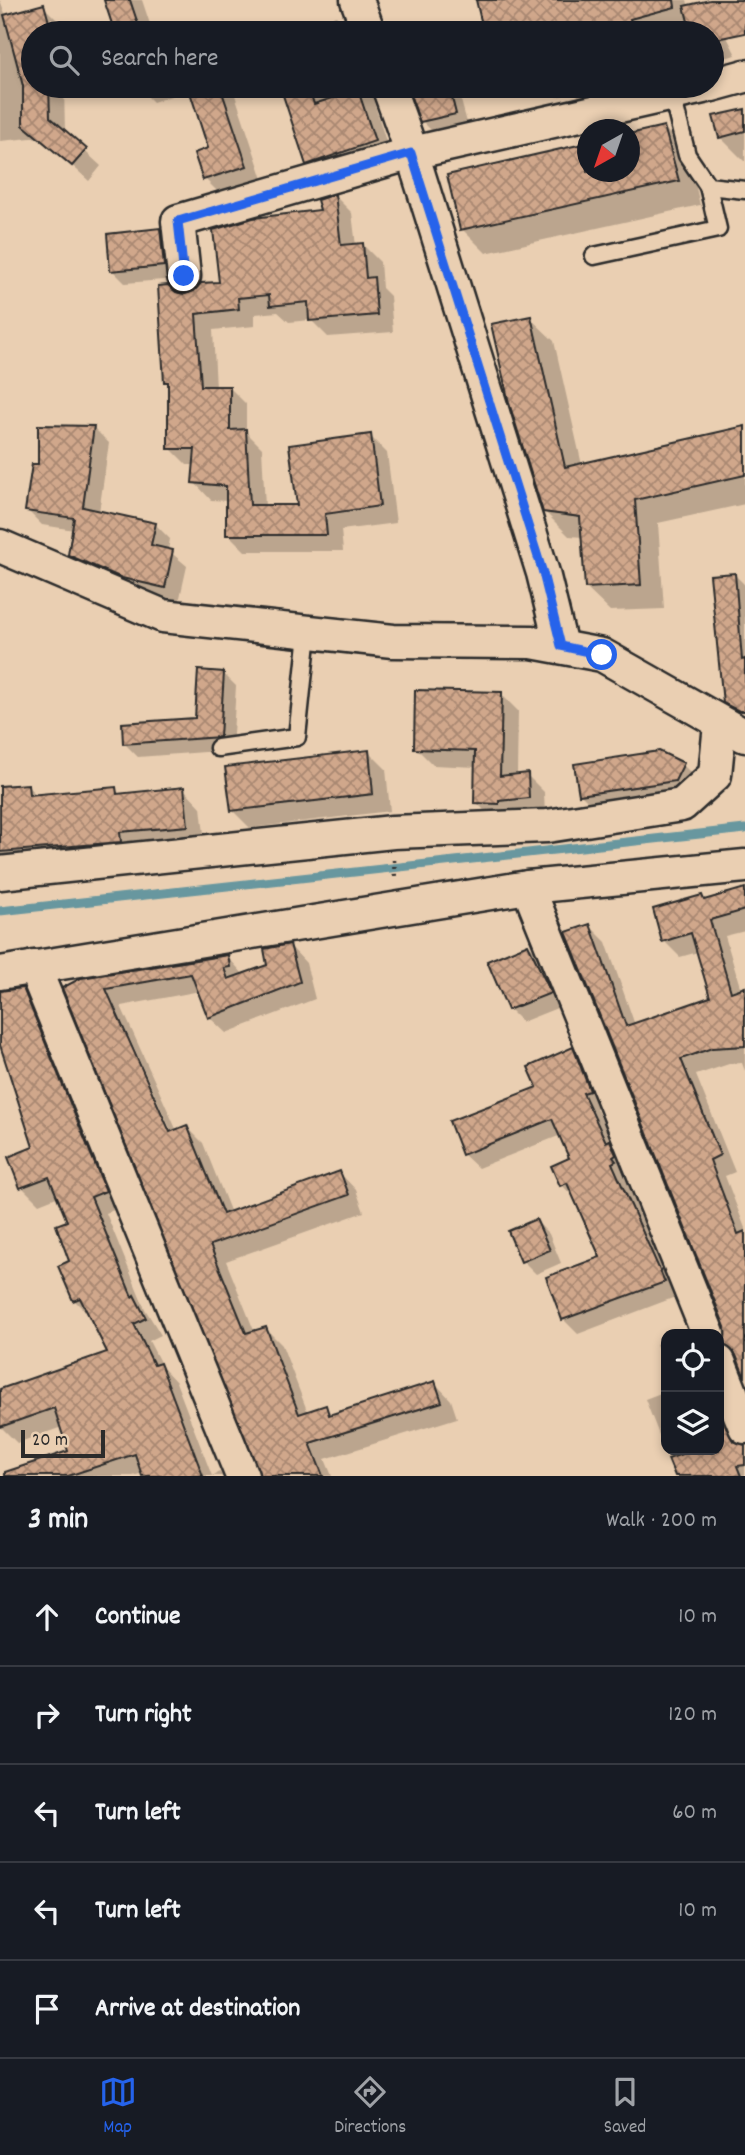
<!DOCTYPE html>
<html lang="en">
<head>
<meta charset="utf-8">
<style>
  body { margin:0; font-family:Dekko,sans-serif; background:#20242c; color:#f1f3f6 }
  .controls { position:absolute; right:21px; bottom:21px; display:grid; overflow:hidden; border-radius:14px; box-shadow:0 4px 10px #0003 }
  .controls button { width:63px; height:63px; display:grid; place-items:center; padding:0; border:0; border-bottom:2px solid #363941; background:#171b24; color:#f1f3f6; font:35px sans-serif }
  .compass { position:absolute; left:577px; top:119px; width:63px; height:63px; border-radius:50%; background:#171b24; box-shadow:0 4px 10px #0003; rotate:220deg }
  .scale { position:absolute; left:21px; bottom:18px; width:84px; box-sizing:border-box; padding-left:7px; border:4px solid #2b2b2b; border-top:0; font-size:19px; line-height:24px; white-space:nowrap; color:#2b2b2b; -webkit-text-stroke:5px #eacfb2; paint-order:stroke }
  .stop { position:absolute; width:21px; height:21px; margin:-16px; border:5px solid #2563eb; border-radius:50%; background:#fff }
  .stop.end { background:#2563eb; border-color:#fff; box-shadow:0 2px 7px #0008 }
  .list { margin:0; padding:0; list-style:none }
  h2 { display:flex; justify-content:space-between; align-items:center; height:91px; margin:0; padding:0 28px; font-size:30px }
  h2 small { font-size:23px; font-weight:400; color:#9ea1a6 }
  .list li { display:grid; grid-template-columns:46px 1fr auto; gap:21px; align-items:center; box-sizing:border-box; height:98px; padding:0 28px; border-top:2px solid #363941 }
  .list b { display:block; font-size:26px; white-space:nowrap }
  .list em { font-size:23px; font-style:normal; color:#9ea1a6 }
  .icon { flex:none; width:38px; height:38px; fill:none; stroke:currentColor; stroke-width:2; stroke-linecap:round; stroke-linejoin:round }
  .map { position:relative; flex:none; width:745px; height:1476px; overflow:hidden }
  .search { position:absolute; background:#171b24; box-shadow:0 4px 10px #0003; left:21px; right:21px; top:21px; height:77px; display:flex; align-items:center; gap:18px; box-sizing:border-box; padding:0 24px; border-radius:38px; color:#9ea1a6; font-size:26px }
  .sheet { height:581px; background:#171b24 }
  nav { display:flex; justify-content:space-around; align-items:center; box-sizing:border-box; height:98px; border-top:2px solid #363941; background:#171b24; font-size:19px; color:#9ea1a6 }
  nav a { display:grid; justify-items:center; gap:4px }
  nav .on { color:#2563eb }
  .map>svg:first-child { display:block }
  .shadow { fill:#0003; fill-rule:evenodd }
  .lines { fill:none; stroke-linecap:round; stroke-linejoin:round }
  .stream { stroke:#67979f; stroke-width:9 }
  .building { fill:url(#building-cross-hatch); stroke:#2b2b2b; stroke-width:2 }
  .service-casing { stroke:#2b2b2b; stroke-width:21 }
  .minor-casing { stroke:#2b2b2b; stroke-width:37 }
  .path { stroke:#2b2b2b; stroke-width:4.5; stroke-dasharray:2 5; stroke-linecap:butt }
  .service { stroke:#eacfb2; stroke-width:16 }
  .minor { stroke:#eacfb2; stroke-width:32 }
  .route { stroke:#2563eb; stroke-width:9 }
</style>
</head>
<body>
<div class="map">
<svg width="745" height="1476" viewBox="0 0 745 1476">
  <defs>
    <pattern id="building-cross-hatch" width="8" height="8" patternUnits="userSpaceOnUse" patternTransform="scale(1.75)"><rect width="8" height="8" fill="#d0a78b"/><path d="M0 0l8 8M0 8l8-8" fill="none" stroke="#a98872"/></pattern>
  </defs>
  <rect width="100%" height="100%" fill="#eacfb2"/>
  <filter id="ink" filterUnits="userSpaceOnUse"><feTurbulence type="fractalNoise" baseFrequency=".0143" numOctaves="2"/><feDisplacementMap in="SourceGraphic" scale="14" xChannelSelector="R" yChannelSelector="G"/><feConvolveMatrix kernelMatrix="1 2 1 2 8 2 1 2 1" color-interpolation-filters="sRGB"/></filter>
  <g filter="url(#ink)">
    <g class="shadow">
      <polygon points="0,0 6,16 43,6 59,22 62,33 33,33 33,86 64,86 65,133 101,166 89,181 41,137 0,141"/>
      <polygon points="106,0 142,0 153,33 117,33"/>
      <polygon points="478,0 687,0 689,7 719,21 736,55 712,61 712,33 486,33"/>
      <polygon points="336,16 353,33 283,33"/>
      <polygon points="137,86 170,86 174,95 153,102"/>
      <polygon points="190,86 232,86 265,185 224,198 205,179 210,149"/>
      <polygon points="282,86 369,86 391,158 324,181 307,164"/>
      <polygon points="410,86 457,86 468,126 435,134 422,121"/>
      <polygon points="546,86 671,86 593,114 575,92 557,97"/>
      <polygon points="745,111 745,161 744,161 721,138"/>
      <polygon points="664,128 688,152 700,205 486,253 462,229 449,176 588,145 588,172 630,172"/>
      <polygon points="335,196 352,213 356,246 363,245 380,262 382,288 390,296 393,332 328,337 311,320 289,322 278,312 255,314 255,326 213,330 216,388 229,387 246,404 246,432 262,448 265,507 299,507 370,436 387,453 396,523 341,530 343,551 245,551 228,534 228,501 211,500 194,482 195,465 187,465 170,448 170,385 166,381 175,294 185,296 221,284 323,212"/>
      <polygon points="160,230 173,243 176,279 125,283 112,270"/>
      <polygon points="530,318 554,341 582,465 745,428 745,504 658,523 664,609 610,611 586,588 583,537 569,536 545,512"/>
      <polygon points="40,427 94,428 109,443 99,512 155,524 170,539 168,550 187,566 179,602 138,593 85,570 69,554 74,530 42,525 27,510 39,466"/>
      <polygon points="734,574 745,585 745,713 735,707 735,711 745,719 738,715 725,702"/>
      <polygon points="223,673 236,686 232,750 138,757 125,744 197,720"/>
      <polygon points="501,694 518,711 517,776 527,775 544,792 545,815 493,819 476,802 476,767 433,765 416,748"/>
      <polygon points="369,752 386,769 390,811 250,828 232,810"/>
      <polygon points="683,765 696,778 688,794 594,808 581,795"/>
      <polygon points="27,786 38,796 115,789 121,795 184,789 201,807 205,843 16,869 0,853 0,788"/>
      <polygon points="745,890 745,931 725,936 741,990 745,989 745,1071 742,1063 729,1064 696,1075 735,1172 725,1176 745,1228 745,1373 590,926 606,942 635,1025 713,998 698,952 680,957 664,941 702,897 706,901"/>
      <path d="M290,946L306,963L315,999L226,1033L209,1017L200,991L121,1006L177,1131L187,1127L203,1143L231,1213L340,1173L356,1190L364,1212L226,1261L255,1333L266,1329L282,1345L308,1413L325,1407L334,1416L435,1383L451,1400L457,1418L325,1459L332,1476H260L65,989L227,956L244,975L269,966ZM105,993H109L175,1139L172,1140Z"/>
      <polygon points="531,947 544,960 562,1006 522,1022 509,1009 490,962"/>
      <polygon points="22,990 39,1007 121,1207 106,1213 145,1309 161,1335 149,1341 163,1368 176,1382 212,1476 219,1472 223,1476 144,1476 143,1473 133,1476 31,1476 70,1452 62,1427 17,1443 0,1426 0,1390 110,1353 91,1317 74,1300 69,1222 59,1196 39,1204 22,1187 35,1148 0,1040 0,991"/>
      <polygon points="572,1049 587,1064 603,1105 596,1108 615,1147 624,1156 629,1176 626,1177 678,1296 578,1334 563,1319 602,1258 577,1201 562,1185 553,1167 571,1159 561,1135 478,1168 463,1154 539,1088"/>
      <polygon points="536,1221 549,1234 561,1263 536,1274 523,1261 510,1232"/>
      <polygon points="666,1340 666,1369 656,1344"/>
      <polygon points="719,1389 745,1447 745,1476 675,1476 645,1399 666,1391 666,1450 719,1450"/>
    </g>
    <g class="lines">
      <polyline class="stream" points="0,911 745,829"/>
    </g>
    <g class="building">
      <polygon points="104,0 130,0 141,33 115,33"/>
      <polygon points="476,0 674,0 675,7 630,19 634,33 484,33"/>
      <polygon points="710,0 745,0 745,33 712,40 712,33 691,33 684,6"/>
      <polygon points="44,4 52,33 33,33 33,86 49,86 50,117 87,149 72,166 23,125 23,86 4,15"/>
      <polygon points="188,86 220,86 247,166 203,180 194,153 208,148"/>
      <polygon points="280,86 308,86 314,104 358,90 375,141 306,165"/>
      <polygon points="407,86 449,86 456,114 420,122"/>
      <polygon points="745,109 745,131 719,138 713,116"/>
      <polygon points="664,126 679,181 460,230 447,175 587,143 587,172 629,172 629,134"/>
      <polygon points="335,194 341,245 363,243 366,278 374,277 377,315 309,321 308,302 270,306 269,295 238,298 239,309 196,314 201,386 230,386 230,430 246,429 250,505 297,505 289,445 371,434 380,506 325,514 327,535 226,535 226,486 192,483 195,449 168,449 168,382 164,382 158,286 168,285 176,292 185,294 194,291 201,283 219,282 213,230 253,218 320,210 317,200"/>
      <polygon points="160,228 164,266 110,271 107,234"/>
      <polygon points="531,316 565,467 745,426 745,475 635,500 641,585 585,588 580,517 543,512 509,403 491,324"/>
      <polygon points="38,425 94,426 83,507 156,523 151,545 173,550 165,588 122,578 68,555 74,518 25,511 32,464 38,464"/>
      <polygon points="735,573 742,660 745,659 745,711 739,711 723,703 710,575"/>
      <polygon points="198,670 224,672 220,737 123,744 122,723 195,718"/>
      <polygon points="415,690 502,692 500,776 528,773 529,798 499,801 499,804 474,803 475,751 414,749"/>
      <polygon points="369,750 373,794 231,811 225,767"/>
      <polygon points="659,751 684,763 675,781 579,795 574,764"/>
      <polygon points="28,784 29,795 116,787 117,794 184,787 188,826 120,832 121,842 0,852 0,786"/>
      <polygon points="745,888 745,910 710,920 731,992 745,987 745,1046 712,1048 681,1059 720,1155 710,1160 738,1234 745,1231 745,1378 736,1355 723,1344 725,1327 566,932 590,924 626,1026 710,997 691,933 662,942 653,909 702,895 704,900"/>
      <polygon points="290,944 300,982 208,1018 191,974 106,989 170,1132 187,1125 223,1214 340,1171 349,1195 210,1245 246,1333 266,1327 299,1414 326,1405 329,1415 435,1381 442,1402 310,1443 323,1476 260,1476 62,988 81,978 228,955 230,967 224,968 228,979 267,965 264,949"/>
      <polygon points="528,944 551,993 508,1010 487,961"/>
      <polygon points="23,988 106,1191 91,1197 132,1297 134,1295 146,1318 134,1324 154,1365 160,1363 203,1476 142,1476 135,1454 68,1476 5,1476 5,1472 68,1451 54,1408 0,1427 0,1389 107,1352 80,1298 73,1301 58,1266 69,1261 56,1225 67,1221 49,1177 20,1188 8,1157 33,1147 0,1045 0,991"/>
      <polygon points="573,1047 590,1091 583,1093 606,1142 610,1140 616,1155 613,1157 616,1161 612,1163 665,1282 562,1320 546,1277 600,1257 567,1183 560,1186 551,1166 569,1158 552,1119 462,1155 449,1121 537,1087 528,1067"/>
      <polygon points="536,1219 550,1250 521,1262 508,1231"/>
      <polygon points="719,1411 733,1441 745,1445 745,1465 737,1466 741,1476 675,1476 668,1459 693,1450 719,1450"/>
    </g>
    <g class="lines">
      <defs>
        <g id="service">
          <polyline points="672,95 687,155 708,186 745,190"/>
          <polyline points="594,256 718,229 708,186"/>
          <polyline points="218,748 297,737 308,633"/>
        </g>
        <g id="minor">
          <polyline points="357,0 369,33"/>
          <polyline points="712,85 745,76"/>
          <polyline points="388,86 412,153 543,573 561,646"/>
          <polyline points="184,276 178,221 412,153 708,86"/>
          <polyline points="0,546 163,616 393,641 532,642 602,655 745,736"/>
          <polyline points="0,873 393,832 547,826 682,805 715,775 720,724"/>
          <polyline points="528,887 708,1334"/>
          <polyline points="34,967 242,1476"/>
          <polyline points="0,973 528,887 745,866"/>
          <polyline points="719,1362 745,1427"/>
        </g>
      </defs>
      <use href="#service" class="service-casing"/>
      <use href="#minor" class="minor-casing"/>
      <polyline class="path" points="394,860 395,879"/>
      <use href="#service" class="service"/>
      <use href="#minor" class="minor"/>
    </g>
  </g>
  <g class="lines" filter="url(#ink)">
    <polyline class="route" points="184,276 178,221 411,153 543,573 561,646 602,655"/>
  </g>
</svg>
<div class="controls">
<button><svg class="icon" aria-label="locate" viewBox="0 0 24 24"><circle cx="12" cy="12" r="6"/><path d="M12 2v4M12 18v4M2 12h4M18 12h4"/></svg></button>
<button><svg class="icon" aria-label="layers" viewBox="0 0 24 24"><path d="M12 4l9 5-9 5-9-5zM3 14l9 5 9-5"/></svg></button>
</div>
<svg class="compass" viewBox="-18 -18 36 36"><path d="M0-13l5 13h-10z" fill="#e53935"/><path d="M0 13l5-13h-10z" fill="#9ea1a6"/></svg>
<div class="scale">20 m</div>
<div class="stop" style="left:602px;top:655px"></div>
<div class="stop end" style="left:184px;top:276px"></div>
<div class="search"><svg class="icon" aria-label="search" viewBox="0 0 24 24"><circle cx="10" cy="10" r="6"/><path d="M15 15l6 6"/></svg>Search here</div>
</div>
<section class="sheet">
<h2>3 min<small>Walk · 200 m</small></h2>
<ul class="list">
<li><svg class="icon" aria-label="ahead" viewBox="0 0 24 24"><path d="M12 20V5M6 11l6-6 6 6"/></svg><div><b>Continue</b></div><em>10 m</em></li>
<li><svg class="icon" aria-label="right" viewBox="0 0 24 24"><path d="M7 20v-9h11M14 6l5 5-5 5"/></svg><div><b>Turn right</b></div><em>120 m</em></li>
<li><svg class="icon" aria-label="left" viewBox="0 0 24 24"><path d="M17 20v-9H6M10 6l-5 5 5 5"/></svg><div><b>Turn left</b></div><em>60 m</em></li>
<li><svg class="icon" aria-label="left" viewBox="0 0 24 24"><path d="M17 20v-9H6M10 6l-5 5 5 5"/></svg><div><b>Turn left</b></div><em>10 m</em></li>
<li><svg class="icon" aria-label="arrive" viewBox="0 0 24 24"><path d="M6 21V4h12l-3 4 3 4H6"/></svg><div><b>Arrive at destination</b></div></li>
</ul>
</section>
<nav>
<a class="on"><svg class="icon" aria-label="map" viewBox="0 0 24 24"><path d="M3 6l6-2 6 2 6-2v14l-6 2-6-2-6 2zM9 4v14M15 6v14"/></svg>Map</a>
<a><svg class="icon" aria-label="directions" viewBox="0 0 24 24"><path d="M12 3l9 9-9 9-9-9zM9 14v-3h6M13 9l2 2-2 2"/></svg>Directions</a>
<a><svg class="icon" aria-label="saved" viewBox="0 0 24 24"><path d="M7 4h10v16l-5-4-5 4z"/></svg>Saved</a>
</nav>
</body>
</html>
